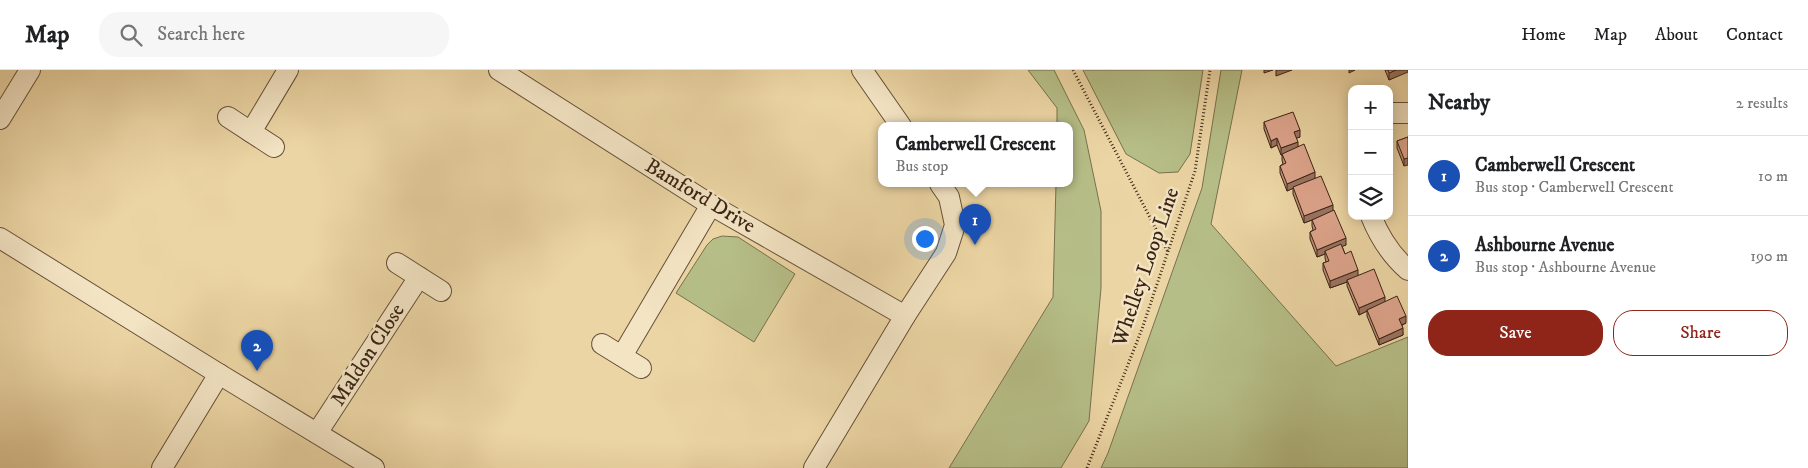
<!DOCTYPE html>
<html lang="en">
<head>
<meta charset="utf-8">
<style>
  body { margin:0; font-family:"IM FELL DW Pica",serif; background:#f6f6f6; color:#202124 }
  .controls { position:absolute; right:15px; top:15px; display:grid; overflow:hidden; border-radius:10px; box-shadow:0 2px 12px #0003 }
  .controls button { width:45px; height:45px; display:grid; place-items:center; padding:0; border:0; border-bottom:1px solid #e0e0e0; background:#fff; color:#202124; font:25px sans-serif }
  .you { position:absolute; left:924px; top:168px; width:18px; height:18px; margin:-12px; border:4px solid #fff; border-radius:50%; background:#1a73e8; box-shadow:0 0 0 8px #1a73e833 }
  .badge { display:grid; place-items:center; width:32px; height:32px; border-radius:50%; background:#8f2418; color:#fff; font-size:16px; font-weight:700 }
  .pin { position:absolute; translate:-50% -41px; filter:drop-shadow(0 1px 2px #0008) }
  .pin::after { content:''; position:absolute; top:26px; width:18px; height:15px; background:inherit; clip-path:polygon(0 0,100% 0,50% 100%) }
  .popup { position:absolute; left:878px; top:52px; width:195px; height:65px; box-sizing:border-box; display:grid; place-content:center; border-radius:10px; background:#fff; filter:drop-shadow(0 1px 4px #0005); font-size:16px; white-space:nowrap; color:#757577 }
  .popup b { font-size:19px; color:#202124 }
  .popup::after { content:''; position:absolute; left:50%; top:100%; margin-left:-10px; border:10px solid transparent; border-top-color:#fff }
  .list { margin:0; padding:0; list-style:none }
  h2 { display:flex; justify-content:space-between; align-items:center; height:65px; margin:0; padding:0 20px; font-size:21px }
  h2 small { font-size:16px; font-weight:400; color:#757577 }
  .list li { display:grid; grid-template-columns:32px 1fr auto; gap:15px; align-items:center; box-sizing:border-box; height:80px; padding:0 20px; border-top:1px solid #e0e0e0 }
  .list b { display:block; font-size:19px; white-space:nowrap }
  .list p { margin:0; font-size:16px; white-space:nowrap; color:#757577 }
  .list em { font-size:16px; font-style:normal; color:#757577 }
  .actions { display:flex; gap:10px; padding:15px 20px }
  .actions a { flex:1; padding:11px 0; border:1px solid #8f2418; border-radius:20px; text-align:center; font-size:18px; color:#8f2418 }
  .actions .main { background:#8f2418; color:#fff }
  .icon { flex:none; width:28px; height:28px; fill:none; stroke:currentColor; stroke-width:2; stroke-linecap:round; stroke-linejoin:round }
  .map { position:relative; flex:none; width:1408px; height:398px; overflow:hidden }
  header { display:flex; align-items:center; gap:30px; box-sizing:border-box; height:70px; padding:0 25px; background:#fff; border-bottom:1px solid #e0e0e0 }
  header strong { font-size:24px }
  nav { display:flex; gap:28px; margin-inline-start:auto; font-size:18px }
  .search { width:350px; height:45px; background:#f6f6f6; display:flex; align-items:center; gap:12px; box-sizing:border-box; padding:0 18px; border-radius:20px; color:#757577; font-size:19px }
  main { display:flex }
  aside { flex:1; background:#fff }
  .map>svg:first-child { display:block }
  .green { fill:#b6be87; stroke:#78714e }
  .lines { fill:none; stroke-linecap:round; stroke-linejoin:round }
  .minor-casing { stroke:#665038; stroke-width:22 }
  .path { stroke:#3a2414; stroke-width:3; stroke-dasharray:1 2.5; stroke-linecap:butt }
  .minor { stroke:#f3e4c4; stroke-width:20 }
  .wall { fill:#bf8e78; stroke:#3a2414 }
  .shaded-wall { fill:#9b7462; stroke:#3a2414 }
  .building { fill:#dea58c; stroke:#3a2414 }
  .labels { text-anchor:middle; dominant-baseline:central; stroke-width:5; stroke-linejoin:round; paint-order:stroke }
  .street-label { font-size:21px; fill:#3a2414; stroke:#f3e4c4 }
</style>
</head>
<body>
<header>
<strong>Map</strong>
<div class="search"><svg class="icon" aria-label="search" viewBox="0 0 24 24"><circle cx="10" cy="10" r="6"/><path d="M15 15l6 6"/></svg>Search here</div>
<nav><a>Home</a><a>Map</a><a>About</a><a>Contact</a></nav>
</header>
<main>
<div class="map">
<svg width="1408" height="398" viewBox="0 0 1408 398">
  <rect width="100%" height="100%" fill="#ecd5a4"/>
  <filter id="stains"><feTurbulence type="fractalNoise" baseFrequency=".004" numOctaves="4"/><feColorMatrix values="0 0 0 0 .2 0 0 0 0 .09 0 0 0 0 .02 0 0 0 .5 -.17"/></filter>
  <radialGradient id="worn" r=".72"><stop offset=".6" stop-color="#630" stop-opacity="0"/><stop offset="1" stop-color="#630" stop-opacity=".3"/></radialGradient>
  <g class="green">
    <polygon points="1028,0 1054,0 1084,60 1101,141 1101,218 1089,351 1061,398 949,398 1053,227 1056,114 1069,114 1069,56 1057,56 1057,38"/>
    <polygon points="1083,0 1203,0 1190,84 1178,102 1159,103 1126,84"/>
    <polygon points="1221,0 1242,0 1211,154 1336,296 1408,267 1408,398 1101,398 1108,383 1202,118"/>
    <polygon points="722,166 738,167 795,204 754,272 676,223 707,175 713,169"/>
  </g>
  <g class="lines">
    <defs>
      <g id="minor">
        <polyline points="499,0 711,135 905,246"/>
        <polyline points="862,0 901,56"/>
        <polyline points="1389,43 1408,43"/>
        <polyline points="228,47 274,77"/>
        <polyline points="0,49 30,0"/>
        <polyline points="251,62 288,0"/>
        <path d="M1371,146C1379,166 1392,186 1408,200"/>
        <polyline points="0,168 219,304 374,398"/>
        <polyline points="397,193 441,221"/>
        <polyline points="602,274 641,298"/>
        <polyline points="622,286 711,135"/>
        <polyline points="317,363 419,207"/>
        <polyline points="162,398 219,304"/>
        <polyline points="814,398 905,246 946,183 955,155 949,127 940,114"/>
      </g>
    </defs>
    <use href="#minor" class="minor-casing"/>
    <g class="path">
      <polyline points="1073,0 1168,182"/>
      <polyline points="1087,398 1142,259 1195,101 1210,0"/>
    </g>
    <use href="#minor" class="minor"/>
  </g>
  <g class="wall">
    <polygon points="1385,0 1408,0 1389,10"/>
    <polygon points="1264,52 1300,67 1296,68 1298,77 1333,141 1346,175 1342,176 1345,184 1358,205 1406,253 1402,255 1403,265 1379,275 1367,246 1367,241 1359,245 1347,216 1347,212 1330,218 1323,200 1323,193 1326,192 1325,188 1325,184 1317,187 1310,169 1310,162 1313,160 1312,156 1312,150 1304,153 1293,124 1293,118 1287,121 1280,103 1280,96 1283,94 1282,90 1282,85 1281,85 1277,75 1271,78 1264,59"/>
    <polygon points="1408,67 1404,96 1397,78 1397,71"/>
  </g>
  <g class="shaded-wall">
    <polygon points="1264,0 1273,0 1264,3"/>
    <polygon points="1276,0 1292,0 1276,6"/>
    <polygon points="1349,0 1355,0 1349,3"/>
    <polygon points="1396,0 1408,0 1408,2 1389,10 1389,3"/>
    <polygon points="1300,60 1300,67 1294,69 1294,62"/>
    <polygon points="1277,68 1277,75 1271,78 1271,71"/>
    <polygon points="1298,72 1298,79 1281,85 1281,78"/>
    <polygon points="1408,88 1408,95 1404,96 1404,89"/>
    <polygon points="1315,102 1315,109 1287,121 1287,114"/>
    <polygon points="1333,135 1333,142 1304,153 1304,146"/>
    <polygon points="1346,168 1346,175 1326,183 1325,181 1325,184 1317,187 1317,180"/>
    <polygon points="1358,200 1358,207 1347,210 1347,212 1330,218 1330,211"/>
    <polygon points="1385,227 1385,234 1367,240 1367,241 1359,245 1359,238"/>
    <polygon points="1406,246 1406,253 1399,256 1399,249"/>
    <polygon points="1403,258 1403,265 1379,275 1379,269"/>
  </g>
  <g class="building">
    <polygon points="1388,0 1396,0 1389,3"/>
    <polygon points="1293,42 1300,60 1294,62 1298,72 1281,78 1277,68 1271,71 1264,52"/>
    <polygon points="1408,67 1408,88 1404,89 1397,71"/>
    <polygon points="1304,74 1315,102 1287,114 1280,96 1286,93 1282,84"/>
    <polygon points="1321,106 1333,135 1304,146 1293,117"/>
    <polygon points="1334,140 1346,168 1317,180 1310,162 1316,159 1312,150"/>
    <polygon points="1341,174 1345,184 1351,181 1358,200 1330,211 1323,193 1329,191 1325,181"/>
    <polygon points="1374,199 1385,227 1359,238 1347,210"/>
    <polygon points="1397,226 1406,246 1399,249 1403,258 1379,269 1367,240"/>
  </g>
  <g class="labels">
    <g class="street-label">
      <text transform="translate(700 126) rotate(31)">Bamford Drive</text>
      <text transform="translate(1146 197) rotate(-71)">Whelley Loop Line</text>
      <text transform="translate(368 285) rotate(-57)">Maldon Close</text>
    </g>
  </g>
  <rect width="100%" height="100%" filter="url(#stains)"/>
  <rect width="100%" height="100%" fill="url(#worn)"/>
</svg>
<div class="controls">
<button>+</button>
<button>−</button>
<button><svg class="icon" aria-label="layers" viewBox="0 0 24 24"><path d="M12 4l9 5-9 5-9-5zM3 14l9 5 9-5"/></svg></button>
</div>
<div class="you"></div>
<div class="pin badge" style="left:975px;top:175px;background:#1a4fb4">1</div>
<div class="popup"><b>Camberwell Crescent</b>Bus stop</div>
<div class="pin badge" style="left:257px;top:301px;background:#1a4fb4">2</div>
</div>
<aside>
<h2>Nearby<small>2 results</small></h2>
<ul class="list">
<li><span class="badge" style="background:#1a4fb4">1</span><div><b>Camberwell Crescent</b><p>Bus stop · Camberwell Crescent</p></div><em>10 m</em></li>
<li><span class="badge" style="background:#1a4fb4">2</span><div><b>Ashbourne Avenue</b><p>Bus stop · Ashbourne Avenue</p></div><em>190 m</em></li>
</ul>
<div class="actions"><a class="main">Save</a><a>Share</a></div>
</aside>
</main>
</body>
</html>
